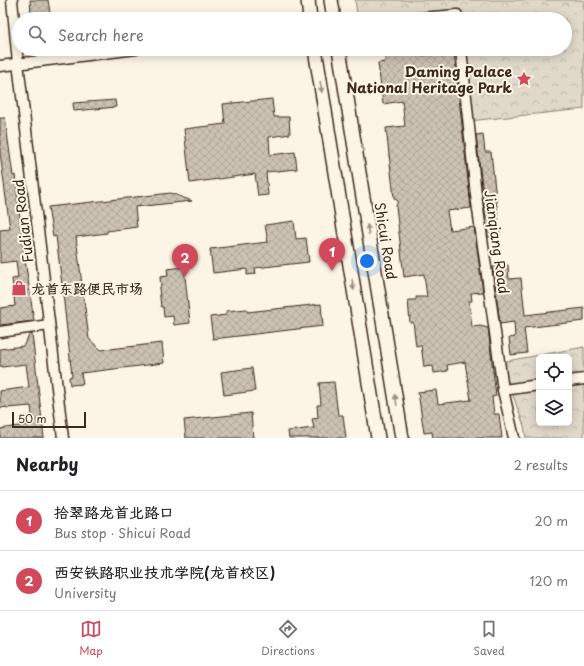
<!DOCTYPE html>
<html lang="en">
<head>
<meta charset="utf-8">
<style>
  body { margin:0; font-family:"Playpen Sans","LXGW WenKai TC",sans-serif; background:#f2f2f2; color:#202124 }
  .controls { position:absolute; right:12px; bottom:12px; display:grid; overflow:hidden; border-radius:6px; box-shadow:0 2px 10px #0003 }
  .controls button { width:36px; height:36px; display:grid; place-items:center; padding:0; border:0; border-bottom:1px solid #e0e0e0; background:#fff; color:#202124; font:20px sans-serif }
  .scale { position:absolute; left:12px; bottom:10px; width:74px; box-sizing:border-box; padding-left:4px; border:2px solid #3b2a1e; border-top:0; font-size:11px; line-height:14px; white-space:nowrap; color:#3b2a1e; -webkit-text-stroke:3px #fcf5e5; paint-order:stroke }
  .you { position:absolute; left:367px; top:261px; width:14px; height:14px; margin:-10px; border:3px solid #fff; border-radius:50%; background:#1a73e8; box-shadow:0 0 0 6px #1a73e833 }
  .badge { display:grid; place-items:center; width:26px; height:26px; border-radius:50%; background:#d1495b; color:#fff; font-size:13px; font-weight:700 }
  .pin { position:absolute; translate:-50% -33px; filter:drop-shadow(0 1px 2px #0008) }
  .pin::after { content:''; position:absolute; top:21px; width:14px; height:12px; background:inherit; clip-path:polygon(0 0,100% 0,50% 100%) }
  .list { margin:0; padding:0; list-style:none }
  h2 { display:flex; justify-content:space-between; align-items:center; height:52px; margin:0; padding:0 16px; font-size:17px }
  h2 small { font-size:13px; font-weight:400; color:#757577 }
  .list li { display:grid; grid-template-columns:26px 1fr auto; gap:12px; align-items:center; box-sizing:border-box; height:60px; padding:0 16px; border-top:1px solid #e0e0e0 }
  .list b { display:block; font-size:15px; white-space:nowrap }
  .list p { margin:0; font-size:13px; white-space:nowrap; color:#757577 }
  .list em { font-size:13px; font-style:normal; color:#757577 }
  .icon { flex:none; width:22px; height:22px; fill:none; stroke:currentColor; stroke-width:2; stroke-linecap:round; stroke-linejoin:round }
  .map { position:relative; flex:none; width:584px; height:438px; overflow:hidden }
  .search { position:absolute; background:#fff; box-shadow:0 2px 10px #0003; left:12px; right:12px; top:12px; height:44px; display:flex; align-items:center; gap:10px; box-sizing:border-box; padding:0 14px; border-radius:22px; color:#757577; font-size:15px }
  .sheet { height:172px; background:#fff }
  nav { display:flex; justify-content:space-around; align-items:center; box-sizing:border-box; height:56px; border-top:1px solid #e0e0e0; background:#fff; font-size:11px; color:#757577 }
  nav a { display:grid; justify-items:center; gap:2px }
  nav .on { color:#d1495b }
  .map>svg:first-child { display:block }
  .forest { fill:url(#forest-crowns); stroke:#8e8173; fill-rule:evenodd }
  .building { fill:url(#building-cross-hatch); stroke:#3b2a1e }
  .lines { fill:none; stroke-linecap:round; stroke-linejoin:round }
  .minor-casing { stroke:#3b2a1e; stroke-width:13 }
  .major-casing { stroke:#3b2a1e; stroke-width:16 }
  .minor { stroke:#fcf5e5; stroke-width:10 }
  .major { stroke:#fcf5e5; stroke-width:13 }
  .oneway { fill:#9c9082 }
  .labels { text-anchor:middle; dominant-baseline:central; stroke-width:4; stroke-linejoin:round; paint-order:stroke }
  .poi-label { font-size:14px; font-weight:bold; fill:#3b2a1e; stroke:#fcf5e5; text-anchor:end }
  .street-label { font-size:14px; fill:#3b2a1e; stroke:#fcf5e5 }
</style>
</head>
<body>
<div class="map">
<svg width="584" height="438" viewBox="0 0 584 438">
  <defs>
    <pattern id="forest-crowns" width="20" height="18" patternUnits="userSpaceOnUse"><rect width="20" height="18" fill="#e0d8c8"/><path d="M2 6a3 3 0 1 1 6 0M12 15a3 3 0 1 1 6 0" fill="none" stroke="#c1baab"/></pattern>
    <pattern id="building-cross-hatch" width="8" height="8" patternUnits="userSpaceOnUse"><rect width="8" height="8" fill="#ccc2b3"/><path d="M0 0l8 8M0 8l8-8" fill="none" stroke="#b0a79a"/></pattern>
  </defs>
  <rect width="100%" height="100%" fill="#fcf5e5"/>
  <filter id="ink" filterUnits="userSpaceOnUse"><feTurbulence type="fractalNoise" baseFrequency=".025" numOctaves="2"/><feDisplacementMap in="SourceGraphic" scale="8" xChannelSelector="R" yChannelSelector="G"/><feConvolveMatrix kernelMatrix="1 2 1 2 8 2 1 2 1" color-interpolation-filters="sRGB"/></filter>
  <g filter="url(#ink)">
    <g class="forest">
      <polygon points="355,0 584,0 584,109 469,121 462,49 565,49 565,19 358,19"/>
      <path d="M584,347V438H526L524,426L501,362ZM539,357H569V423H539Z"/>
    </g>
    <g class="building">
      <polygon points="30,0 48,0 50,13 31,13"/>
      <polygon points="384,49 419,49 419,56 437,54 436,49 446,49 446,53 454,52 471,208 447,211 450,230 474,227 483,292 471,293 472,301 469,301 472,327 480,326 488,328 496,396 492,397 494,414 499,414 502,438 433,438 432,432 424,433 418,392 436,390 438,404 471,400 465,362 447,365 448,371 434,373 433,366 424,367 421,345 416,346 413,322 410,323 408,300 416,300 416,297 427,297 424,274 404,277 396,206 398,201 394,198 386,128 405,126 402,101 383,104 378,63 385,62"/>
      <polygon points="272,99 274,117 289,117 290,134 269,137 270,155 295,152 297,169 266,172 268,195 258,196 255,174 190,183 184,129 225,124 223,104"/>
      <polygon points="115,100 116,107 74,111 73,103"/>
      <polygon points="0,118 5,118 13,176 15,175 23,245 34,321 0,325 0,308 15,306 12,279 18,278 16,261 0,263 0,230 10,229 0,153"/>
      <polygon points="483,134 485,152 491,152 500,236 488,237 476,135"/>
      <polygon points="171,193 192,201 135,207 137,227 107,231 107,233 76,237 89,339 101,350 162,343 164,363 81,373 83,384 70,385 69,377 72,376 62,285 56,236 53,237 48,207"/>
      <polygon points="294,221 296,239 306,238 309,262 255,268 256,274 247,275 247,269 213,273 210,249 268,242 265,225"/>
      <polygon points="508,265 509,279 521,278 525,315 584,308 584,321 524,328 527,353 511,355 509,338 515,337 514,322 500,324 493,267"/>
      <polygon points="184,267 190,323 174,325 173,316 164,317 163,307 161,307 159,288 161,287 160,277 168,276 167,269"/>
      <polygon points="321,304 323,326 213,339 210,317 226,315 226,311 247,309 247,312"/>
      <polygon points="30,334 32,334 44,438 0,438 0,429 33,424 31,406 7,408 7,407 0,408 0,391 29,387 26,364 2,367 2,366 0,366 0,349 23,346"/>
      <polygon points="252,368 255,391 224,395 221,372"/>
      <polygon points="334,382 338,415 343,415 346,438 289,438 288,431 314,428 312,419 318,418 317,405 321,405 319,383"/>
      <polygon points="251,413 253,438 186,438 184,420"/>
    </g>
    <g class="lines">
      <defs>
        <g id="minor">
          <polyline points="12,0 18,63 63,438"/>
          <polyline points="408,19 457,15 458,19"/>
          <polyline points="461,49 476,195 503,390 514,438"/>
          <polyline points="0,66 136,49"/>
          <polyline points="0,332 49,325"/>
          <polyline points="569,381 584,379"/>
          <polyline points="503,390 539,385"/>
        </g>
        <g id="major">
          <polyline points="308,0 310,19"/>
          <polyline points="331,0 334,19"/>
          <polyline points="315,49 378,438"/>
          <polyline points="339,49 402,438"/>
        </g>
      </defs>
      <use href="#minor" class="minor-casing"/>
      <use href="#major" class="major-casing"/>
      <use href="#minor" class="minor"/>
      <use href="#major" class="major"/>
    </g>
    <defs><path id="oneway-solid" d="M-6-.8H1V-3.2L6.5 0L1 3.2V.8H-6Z"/></defs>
    <g class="oneway">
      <use href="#oneway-solid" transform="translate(321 87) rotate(81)"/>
      <use href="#oneway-solid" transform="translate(368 230) rotate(-99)"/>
      <use href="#oneway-solid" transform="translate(353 285) rotate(81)"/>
      <use href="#oneway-solid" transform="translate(396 400) rotate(-99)"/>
    </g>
  </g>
  <defs>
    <symbol id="sight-bare" viewBox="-9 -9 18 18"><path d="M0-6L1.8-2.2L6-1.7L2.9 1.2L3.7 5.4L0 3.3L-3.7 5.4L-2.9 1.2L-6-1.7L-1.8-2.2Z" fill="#d1495b" stroke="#fcf5e5" stroke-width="2.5" paint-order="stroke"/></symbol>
    <symbol id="shop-bare" viewBox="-9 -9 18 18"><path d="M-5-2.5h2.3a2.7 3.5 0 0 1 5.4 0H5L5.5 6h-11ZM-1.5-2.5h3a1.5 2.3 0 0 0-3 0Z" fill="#d1495b" stroke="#fcf5e5" stroke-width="2.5" paint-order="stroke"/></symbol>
  </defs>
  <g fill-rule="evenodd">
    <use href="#sight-bare" x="513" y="68" width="22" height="22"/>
    <use href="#shop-bare" x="8" y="277" width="22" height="22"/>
  </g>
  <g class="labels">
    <g class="poi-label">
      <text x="512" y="71">Daming Palace<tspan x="512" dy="16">National Heritage Park</tspan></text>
      <text x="31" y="288" text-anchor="start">龙首东路便民市场</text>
    </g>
    <g class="street-label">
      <text transform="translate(23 221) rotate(-97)">Fudian Road</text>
      <text transform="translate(386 241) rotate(81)">Shicui Road</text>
      <text transform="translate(497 242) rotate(82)">Jianqiang Road</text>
    </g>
  </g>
</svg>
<div class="controls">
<button><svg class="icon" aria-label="locate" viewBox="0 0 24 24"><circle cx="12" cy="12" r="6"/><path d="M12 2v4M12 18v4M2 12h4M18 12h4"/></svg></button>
<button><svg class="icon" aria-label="layers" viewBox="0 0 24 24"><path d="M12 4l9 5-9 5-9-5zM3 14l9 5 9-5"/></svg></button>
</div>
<div class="scale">50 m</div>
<div class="you"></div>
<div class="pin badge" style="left:332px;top:271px">1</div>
<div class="pin badge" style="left:185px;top:277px">2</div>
<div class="search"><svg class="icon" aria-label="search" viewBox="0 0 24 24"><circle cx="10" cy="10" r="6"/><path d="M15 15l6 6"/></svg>Search here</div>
</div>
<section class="sheet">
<h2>Nearby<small>2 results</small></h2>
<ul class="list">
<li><span class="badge">1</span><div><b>拾翠路龙首北路口</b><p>Bus stop · Shicui Road</p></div><em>20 m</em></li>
<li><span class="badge">2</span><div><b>西安铁路职业技术学院(龙首校区)</b><p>University</p></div><em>120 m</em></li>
</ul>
</section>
<nav>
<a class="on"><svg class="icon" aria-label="map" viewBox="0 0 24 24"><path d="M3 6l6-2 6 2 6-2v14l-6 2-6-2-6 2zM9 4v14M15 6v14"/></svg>Map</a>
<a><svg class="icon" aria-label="directions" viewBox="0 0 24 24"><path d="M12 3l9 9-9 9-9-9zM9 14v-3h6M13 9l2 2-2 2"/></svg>Directions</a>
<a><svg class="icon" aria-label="saved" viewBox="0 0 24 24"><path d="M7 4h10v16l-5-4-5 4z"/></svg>Saved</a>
</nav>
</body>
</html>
